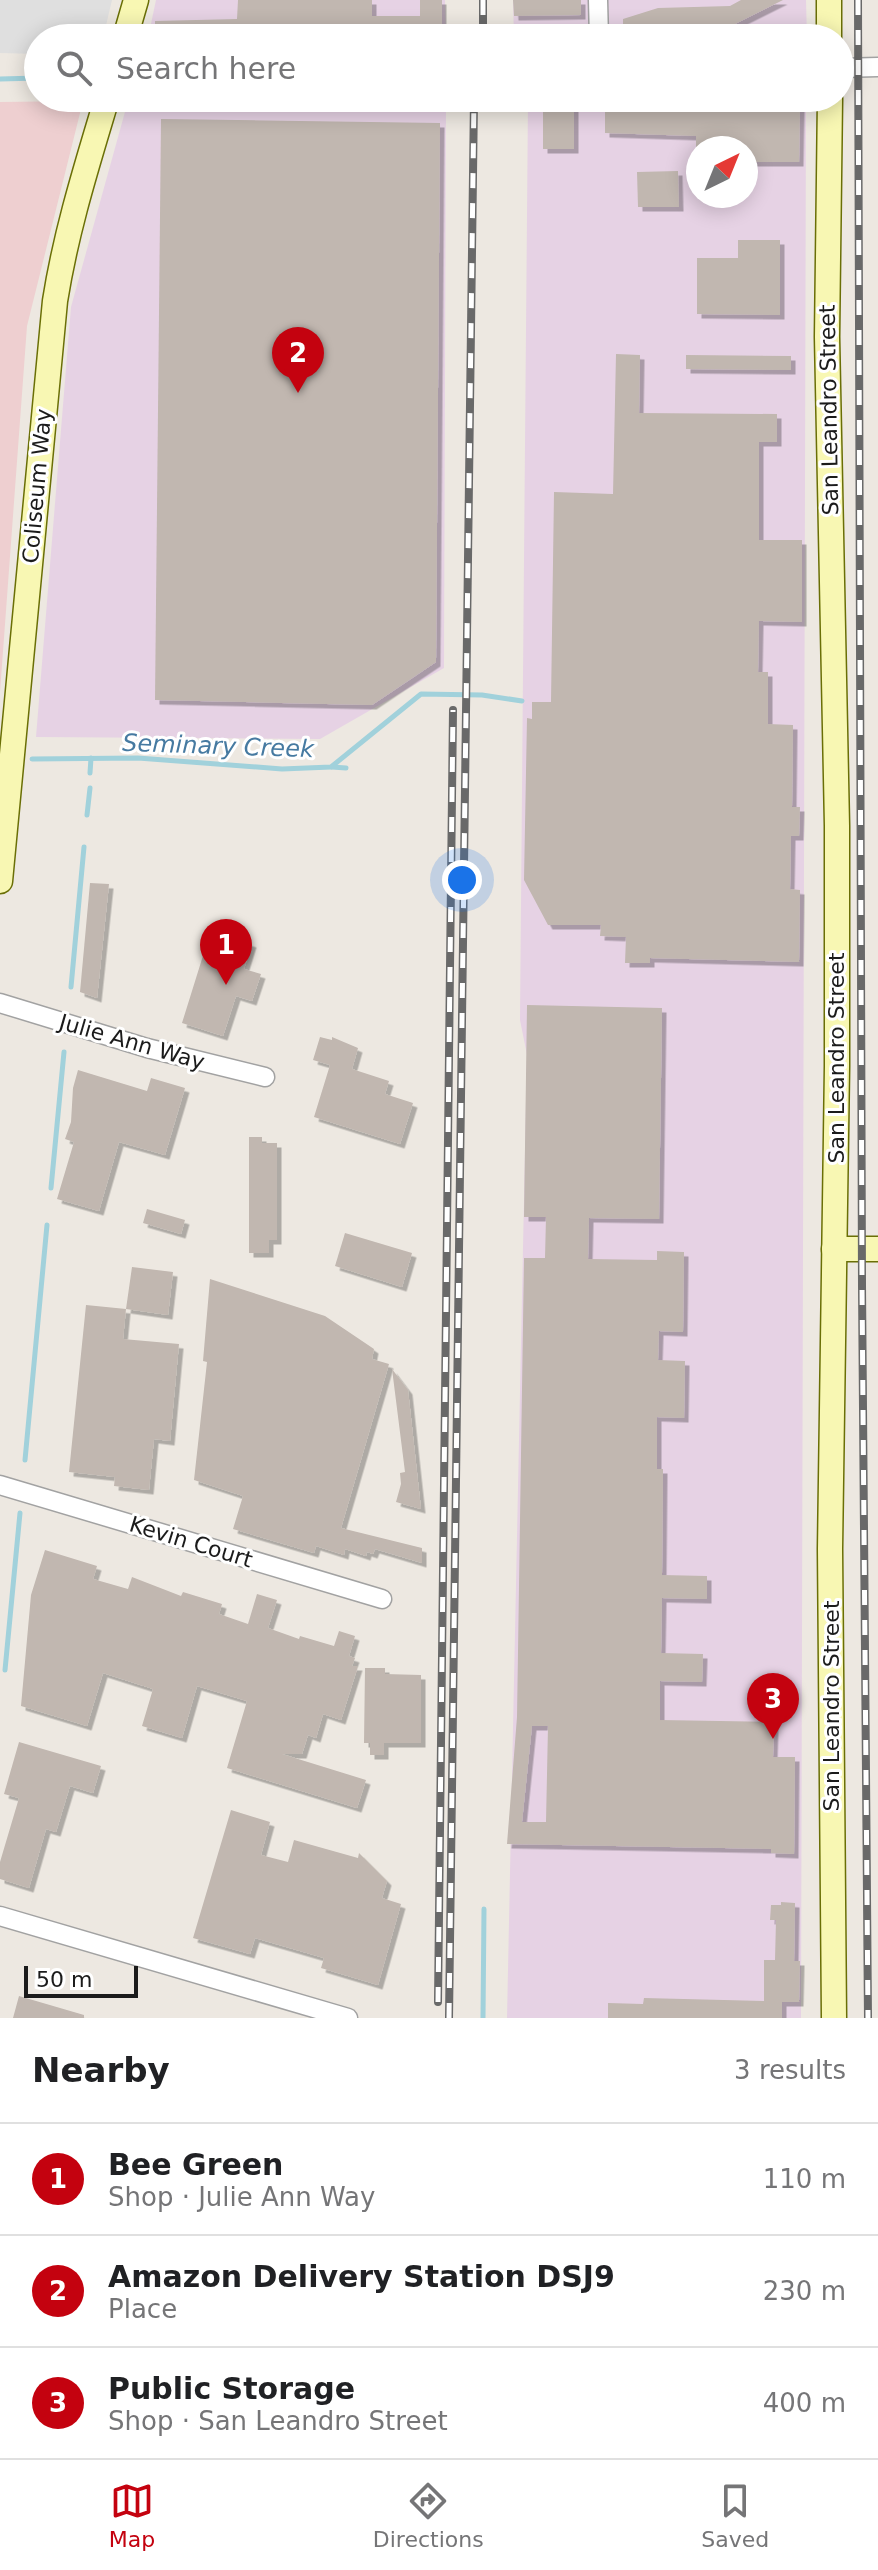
<!DOCTYPE html>
<html lang="en">
<head>
<meta charset="utf-8">
<style>
  body { margin:0; font-family:"DejaVu Sans",sans-serif; background:#f2f2f2; color:#202124 }
  .compass { position:absolute; left:686px; top:136px; width:72px; height:72px; border-radius:50%; background:#fff; box-shadow:0 4px 20px #0003; rotate:43deg }
  .scale { position:absolute; left:24px; bottom:20px; width:114px; box-sizing:border-box; padding-left:8px; border:4px solid #1b1b1b; border-top:0; font-size:22px; line-height:28px; white-space:nowrap; color:#1b1b1b; -webkit-text-stroke:6px #fff; paint-order:stroke }
  .you { position:absolute; left:462px; top:880px; width:28px; height:28px; margin:-20px; border:6px solid #fff; border-radius:50%; background:#1a73e8; box-shadow:0 0 0 12px #1a73e833 }
  .badge { display:grid; place-items:center; width:52px; height:52px; border-radius:50%; background:#c4020f; color:#fff; font-size:26px; font-weight:700 }
  .pin { position:absolute; translate:-50% -66px; filter:drop-shadow(0 2px 4px #0008) }
  .pin::after { content:''; position:absolute; top:42px; width:28px; height:24px; background:inherit; clip-path:polygon(0 0,100% 0,50% 100%) }
  .list { margin:0; padding:0; list-style:none }
  h2 { display:flex; justify-content:space-between; align-items:center; height:104px; margin:0; padding:0 32px; font-size:34px }
  h2 small { font-size:26px; font-weight:400; color:#757577 }
  .list li { display:grid; grid-template-columns:52px 1fr auto; gap:24px; align-items:center; box-sizing:border-box; height:112px; padding:0 32px; border-top:2px solid #e0e0e0 }
  .list b { display:block; font-size:30px; white-space:nowrap }
  .list p { margin:0; font-size:26px; white-space:nowrap; color:#757577 }
  .list em { font-size:26px; font-style:normal; color:#757577 }
  .icon { flex:none; width:44px; height:44px; fill:none; stroke:currentColor; stroke-width:2; stroke-linecap:round; stroke-linejoin:round }
  .map { position:relative; flex:none; width:878px; height:2018px; overflow:hidden }
  .search { position:absolute; background:#fff; box-shadow:0 4px 20px #0003; left:24px; right:24px; top:24px; height:88px; display:flex; align-items:center; gap:20px; box-sizing:border-box; padding:0 28px; border-radius:44px; color:#757577; font-size:30px }
  .sheet { height:440px; background:#fff }
  nav { display:flex; justify-content:space-around; align-items:center; box-sizing:border-box; height:112px; border-top:2px solid #e0e0e0; background:#fff; font-size:22px; color:#757577 }
  nav a { display:grid; justify-items:center; gap:4px }
  nav .on { color:#c4020f }
  .map>svg:first-child { display:block }
  .commercial { fill:#eecfd0 }
  .industrial { fill:#e6d2e4; fill-rule:evenodd }
  .parking { fill:#dfdfdf }
  .lines { fill:none; stroke-linecap:round; stroke-linejoin:round }
  .stream { stroke:#a1d1db; stroke-width:5 }
  .building { fill:#c1b7b0; fill-rule:evenodd; filter:url(#shadow) }
  .street-casing { stroke:#a2a2a2; stroke-width:21 }
  .secondary-casing { stroke:#6a6f06; stroke-width:27 }
  .street { stroke:#fff; stroke-width:18 }
  .secondary { stroke:#f8f7b3; stroke-width:24 }
  .rail-casing { stroke:#696969; stroke-width:8 }
  .rail { stroke:#fff; stroke-width:5; stroke-dasharray:15; stroke-linecap:butt }
  .labels { text-anchor:middle; dominant-baseline:central; stroke-width:6; stroke-linejoin:round; paint-order:stroke }
  .street-label { font-size:22px; fill:#1b1b1b; stroke:#fff }
  .water-label { font-size:24px; font-style:italic; fill:#467aa1; stroke:#fff }
</style>
</head>
<body>
<div class="map">
<svg width="878" height="2018" viewBox="0 0 878 2018">
  <defs>
    <filter id="shadow"><feDropShadow dx="4.5" dy="4.5" stdDeviation="0" flood-color="#0004"/></filter>
  </defs>
  <rect width="100%" height="100%" fill="#ede8e1"/>
  <polygon class="commercial" points="83,101 27,326 0,692 0,102"/>
  <g class="industrial">
    <polygon points="156,0 445,0 446,37 148,38"/>
    <polygon points="513,0 806,0 807,38 514,38"/>
    <polygon points="317,98 446,98 444,668 320,739 36,737 71,307 128,101"/>
    <path d="M600,98H806L801,2018H507L527,1055L520,1020L528,100ZM698,148H746V196H698Z"/>
  </g>
  <polygon class="parking" points="0,0 112,0 103,38 38,38 38,54 0,53"/>
  <g class="lines">
    <g class="stream">
      <polyline points="0,79 38,78"/>
      <polyline points="32,759 138,758 282,769 331,767 421,694 482,695 522,701"/>
      <polyline points="332,767 346,768"/>
      <polyline points="90,773 91,758"/>
      <polyline points="87,815 90,788"/>
      <polyline points="71,987 84,847"/>
      <polyline points="51,1188 64,1052"/>
      <polyline points="25,1460 47,1225"/>
      <polyline points="5,1670 20,1513"/>
      <polyline points="483,2018 484,1909"/>
    </g>
  </g>
  <g class="building">
    <polygon points="238,0 372,0 372,16 420,16 420,0 442,0 442,34 155,38 155,21 237,19"/>
    <polygon points="513,0 581,0 581,15 514,16"/>
    <polygon points="741,0 783,0 727,28 727,38 623,38 623,19 658,8 730,6"/>
    <rect x="543" y="98" width="31" height="51"/>
    <polygon points="605,98 675,100 675,105 800,106 799,162 746,162 746,148 696,148 696,136 605,133"/>
    <polygon points="161,119 440,123 436,662 372,705 155,700"/>
    <polygon points="678,171 679,207 638,207 637,172"/>
    <polygon points="738,240 780,240 780,315 697,314 697,258 738,258"/>
    <polygon points="616,354 640,355 639,413 777,414 777,442 759,442 759,540 802,540 802,622 759,621 758,672 768,672 768,724 793,725 792,807 800,807 799,836 791,836 790,889 800,890 799,962 650,958 650,963 625,963 626,937 600,936 601,925 548,925 524,880 527,718 532,719 532,702 551,702 554,492 613,494"/>
    <polygon points="686,355 791,356 791,370 686,369"/>
    <polygon points="90,883 109,884 97,998 80,992"/>
    <polygon points="211,930 252,943 244,969 261,974 252,1001 236,996 223,1036 182,1023"/>
    <path d="M527,1005L662,1008L659,1219L589,1218L588,1259L657,1260V1251L684,1252L683,1332L659,1331L658,1360L685,1361L684,1418L657,1417V1469H663L662,1575L707,1576V1599L662,1598L661,1653L703,1654L702,1682L660,1681V1720L774,1722L773,1757H795L794,1854L771,1853V1849L507,1844L517,1717L524,1258H545L546,1217H524ZM532,1726H548L546,1822H522Z"/>
    <polygon points="320,1037 332,1040 332,1037 358,1048 352,1069 389,1081 385,1094 413,1103 400,1144 314,1117 330,1065 313,1060"/>
    <polygon points="78,1070 147,1091 151,1078 185,1088 165,1155 119,1142 99,1211 57,1199 74,1142 65,1139 71,1122 73,1088"/>
    <polygon points="249,1137 262,1137 262,1143 277,1143 277,1240 269,1240 269,1253 249,1253"/>
    <polygon points="147,1209 185,1220 181,1234 143,1223"/>
    <polygon points="345,1233 412,1253 402,1287 335,1266"/>
    <polygon points="132,1267 173,1272 168,1315 126,1309"/>
    <polygon points="210,1279 325,1316 374,1349 372,1359 389,1364 341,1528 422,1548 422,1563 375,1549 373,1554 367,1552 366,1556 345,1549 344,1555 316,1546 314,1553 233,1529 243,1496 194,1480 207,1362 203,1361"/>
    <polygon points="86,1305 126,1309 123,1339 179,1344 170,1441 154,1439 149,1490 114,1486 115,1477 69,1472"/>
    <polygon points="392,1369 408,1390 421,1509 396,1502 401,1484 400,1473 405,1472"/>
    <polygon points="45,1550 97,1566 93,1579 128,1589 132,1577 181,1596 183,1592 222,1604 219,1614 248,1624 257,1594 277,1600 268,1628 299,1639 300,1636 334,1646 339,1631 355,1636 349,1656 355,1658 352,1666 358,1666 341,1720 323,1714 316,1738 308,1735 302,1754 282,1754 366,1780 357,1808 227,1768 247,1701 197,1686 182,1738 142,1726 153,1689 103,1673 87,1726 21,1706 31,1595"/>
    <polygon points="365,1668 385,1668 385,1674 421,1675 421,1743 384,1743 384,1755 370,1755 370,1743 364,1743"/>
    <polygon points="19,1742 101,1766 93,1793 70,1786 56,1832 46,1829 29,1888 0,1879 0,1862 19,1798 4,1794"/>
    <polygon points="231,1810 270,1822 261,1855 288,1862 294,1840 358,1858 359,1853 387,1881 382,1898 401,1904 378,1985 321,1968 324,1958 255,1938 250,1954 193,1938"/>
    <polygon points="781,1902 795,1903 794,1961 800,1961 799,2002 782,2002 782,2018 608,2018 608,2003 643,2004 644,1998 764,2001 764,1960 775,1960 776,1920 770,1920 771,1905 781,1905"/>
    <polygon points="19,1996 84,2015 84,2018 13,2018"/>
  </g>
  <g class="lines">
    <defs>
      <g id="street">
        <polyline points="598,0 599,38"/>
        <polyline points="840,68 878,67"/>
        <polyline points="0,1003 147,1048 265,1077"/>
        <polyline points="0,1485 382,1599"/>
        <polyline points="0,1916 348,2018"/>
      </g>
      <g id="secondary">
        <polyline points="829,0 829,38"/>
        <polyline points="125,38 136,0"/>
        <polyline points="830,98 827,337 837,826 837,1066 830,1549 834,2018"/>
        <path d="M0,881L55,301C66,231 87,165 107,98"/>
        <polyline points="834,1249 878,1249"/>
      </g>
    </defs>
    <use href="#street" class="street-casing"/>
    <use href="#secondary" class="secondary-casing"/>
    <use href="#street" class="street"/>
    <use href="#secondary" class="secondary"/>
    <defs>
      <g id="rail">
        <polyline points="483,0 483,38"/>
        <polyline points="858,0 862,1286 868,2018"/>
        <polyline points="438,2002 453,710"/>
        <polyline points="449,2018 474,98"/>
      </g>
    </defs>
    <use href="#rail" class="rail-casing"/>
    <use href="#rail" class="rail"/>
  </g>
  <g class="labels">
    <g class="street-label">
      <text transform="translate(829 410) rotate(-91)">San Leandro Street</text>
      <text transform="translate(37 486) rotate(-85)">Coliseum Way</text>
      <text transform="translate(132 1042) rotate(16)">Julie Ann Way</text>
      <text transform="translate(836 1058) rotate(-90)">San Leandro Street</text>
      <text transform="translate(191 1542) rotate(17)">Kevin Court</text>
      <text transform="translate(831 1706) rotate(-90)">San Leandro Street</text>
    </g>
    <g class="water-label">
      <text transform="translate(218 746) rotate(2)">Seminary Creek</text>
    </g>
  </g>
</svg>
<svg class="compass" viewBox="-18 -18 36 36"><path d="M0-13l5 13h-10z" fill="#e53935"/><path d="M0 13l5-13h-10z" fill="#757577"/></svg>
<div class="scale">50 m</div>
<div class="you"></div>
<div class="pin badge" style="left:226px;top:985px">1</div>
<div class="pin badge" style="left:298px;top:393px">2</div>
<div class="pin badge" style="left:773px;top:1739px">3</div>
<div class="search"><svg class="icon" aria-label="search" viewBox="0 0 24 24"><circle cx="10" cy="10" r="6"/><path d="M15 15l6 6"/></svg>Search here</div>
</div>
<section class="sheet">
<h2>Nearby<small>3 results</small></h2>
<ul class="list">
<li><span class="badge">1</span><div><b>Bee Green</b><p>Shop · Julie Ann Way</p></div><em>110 m</em></li>
<li><span class="badge">2</span><div><b>Amazon Delivery Station DSJ9</b><p>Place</p></div><em>230 m</em></li>
<li><span class="badge">3</span><div><b>Public Storage</b><p>Shop · San Leandro Street</p></div><em>400 m</em></li>
</ul>
</section>
<nav>
<a class="on"><svg class="icon" aria-label="map" viewBox="0 0 24 24"><path d="M3 6l6-2 6 2 6-2v14l-6 2-6-2-6 2zM9 4v14M15 6v14"/></svg>Map</a>
<a><svg class="icon" aria-label="directions" viewBox="0 0 24 24"><path d="M12 3l9 9-9 9-9-9zM9 14v-3h6M13 9l2 2-2 2"/></svg>Directions</a>
<a><svg class="icon" aria-label="saved" viewBox="0 0 24 24"><path d="M7 4h10v16l-5-4-5 4z"/></svg>Saved</a>
</nav>
</body>
</html>
